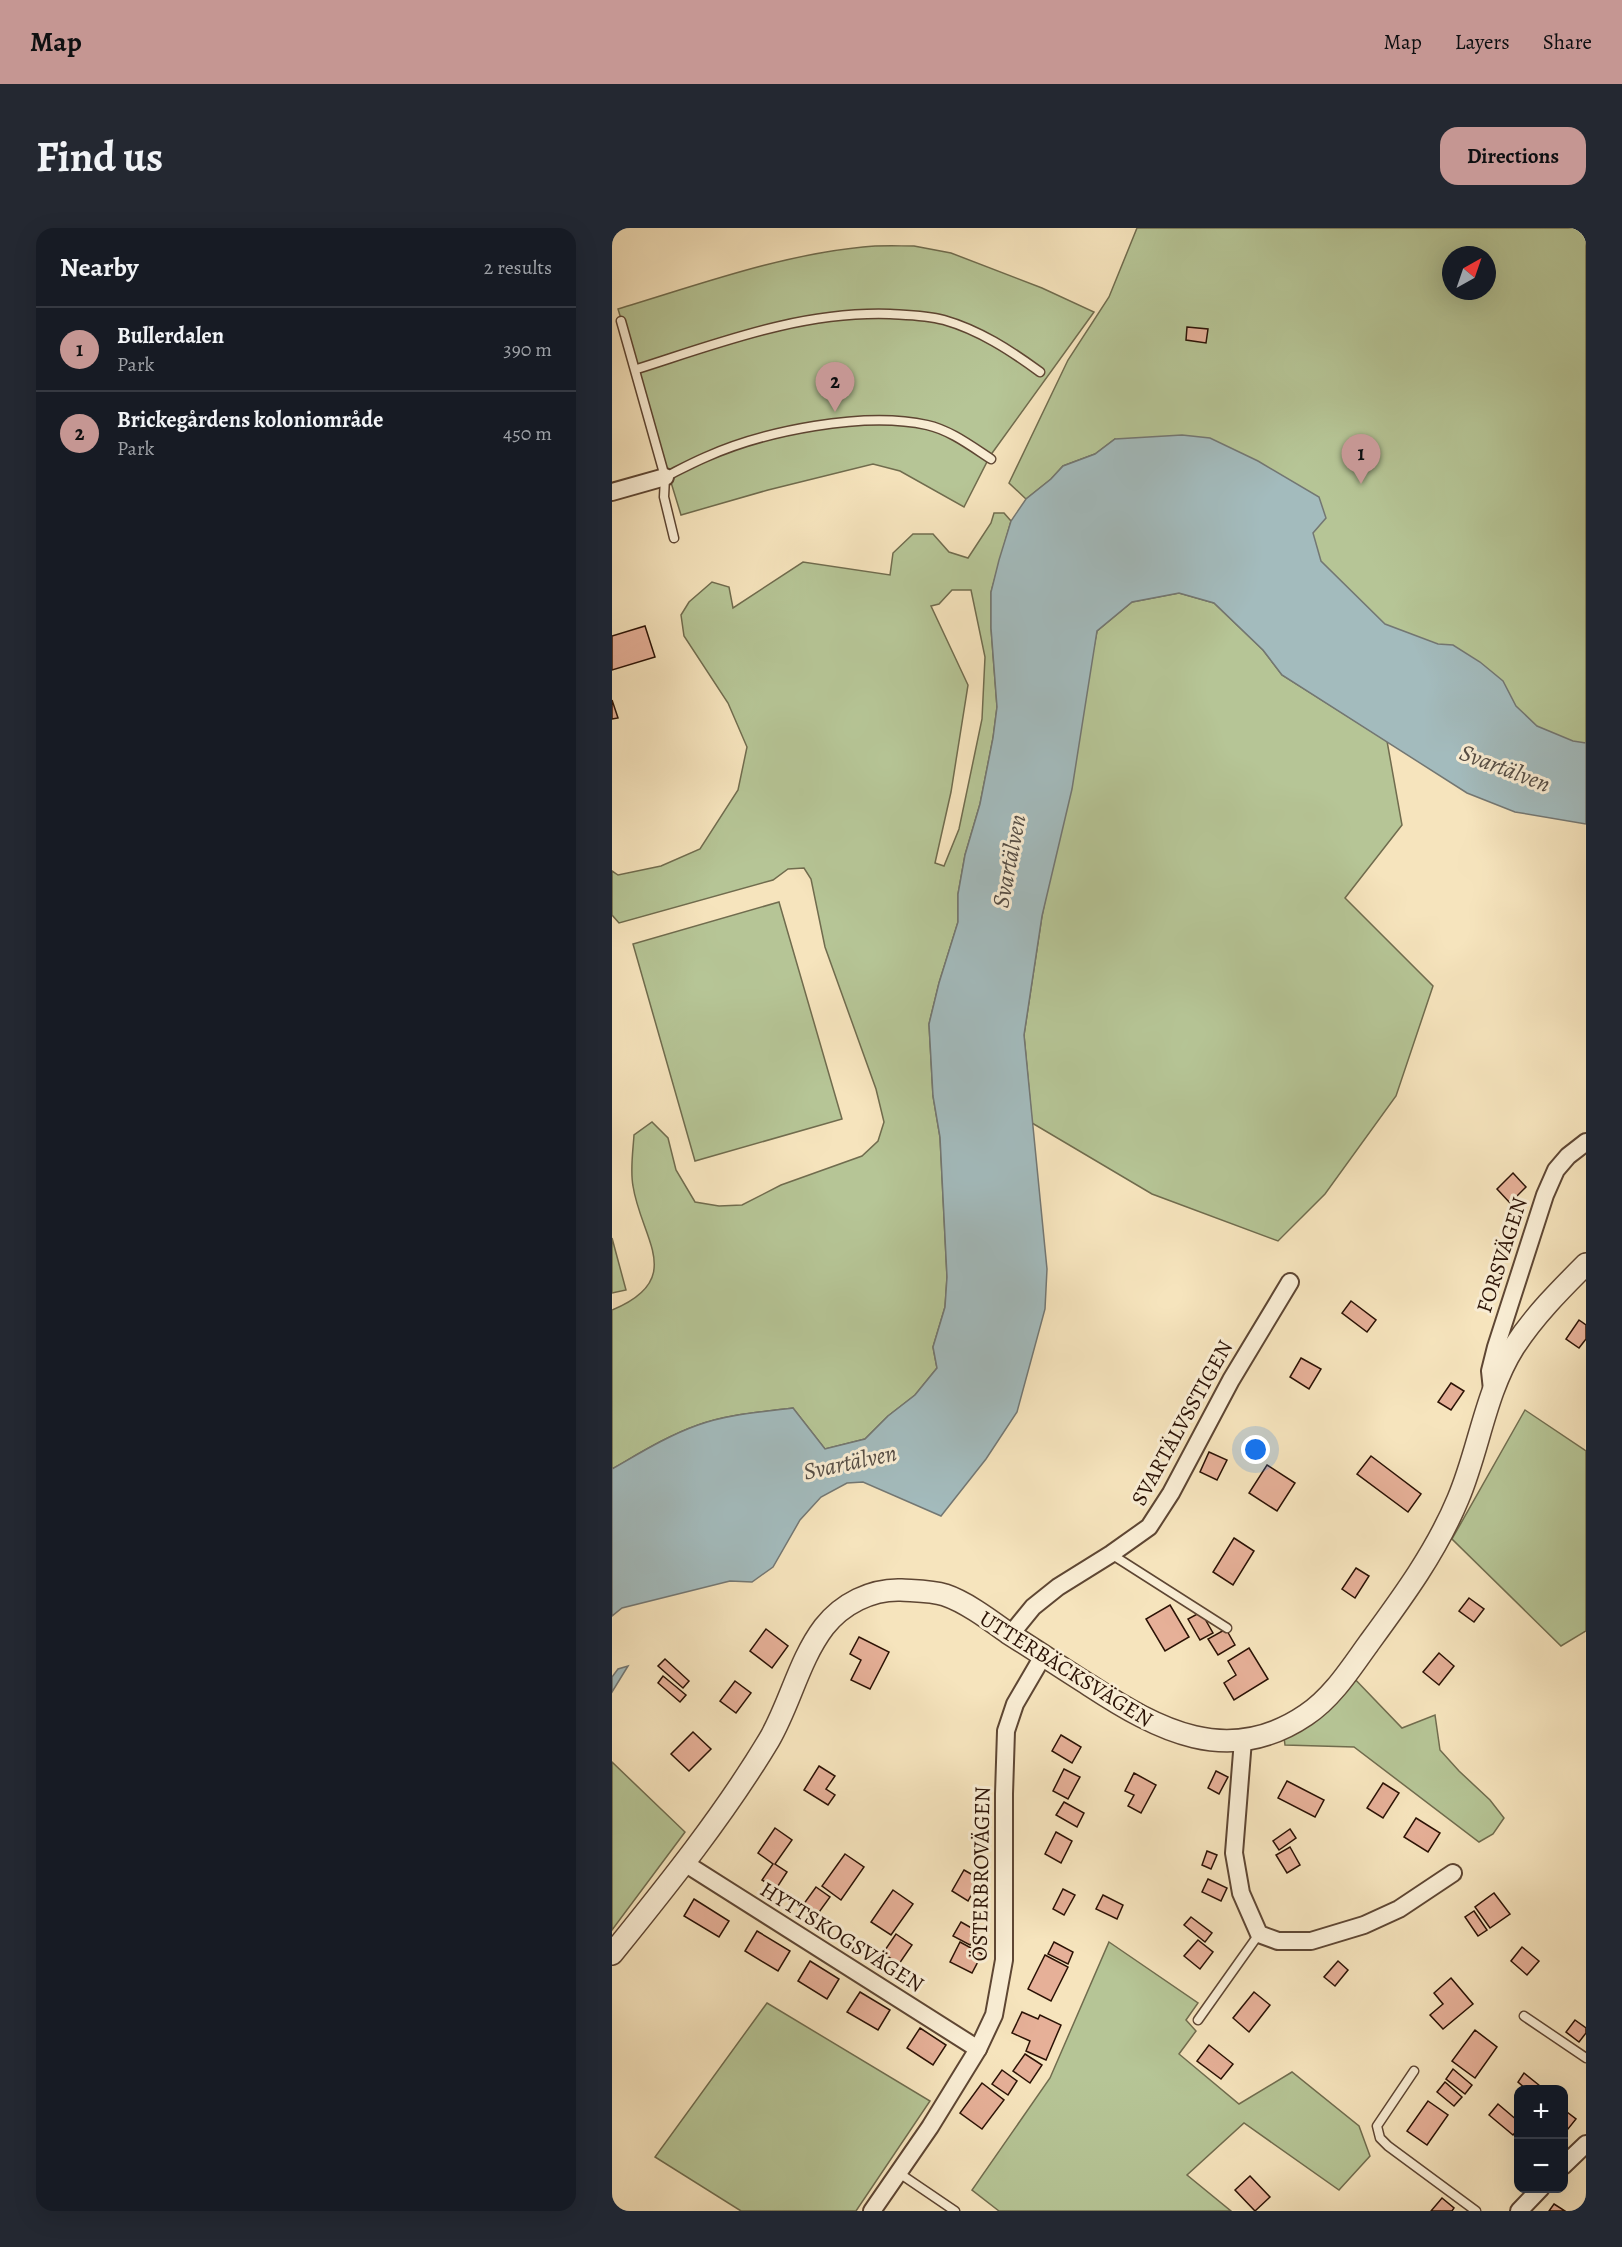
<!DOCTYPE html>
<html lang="en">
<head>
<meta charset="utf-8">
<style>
  body { margin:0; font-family:Alegreya,serif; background:#242831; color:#f1f3f6 }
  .controls { position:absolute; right:18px; bottom:18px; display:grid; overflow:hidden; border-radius:12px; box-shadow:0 6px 24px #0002 }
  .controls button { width:54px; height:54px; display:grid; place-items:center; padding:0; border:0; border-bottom:2px solid #363941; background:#171b24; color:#f1f3f6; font:30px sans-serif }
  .compass { position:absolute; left:830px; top:18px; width:54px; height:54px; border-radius:50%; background:#171b24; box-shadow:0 6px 24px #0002; rotate:40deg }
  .you { position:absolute; left:644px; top:1222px; width:21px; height:21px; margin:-15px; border:4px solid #fff; border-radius:50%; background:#1a73e8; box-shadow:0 0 0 9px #1a73e833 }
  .badge { display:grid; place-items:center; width:39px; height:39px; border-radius:50%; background:#c59692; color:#111; font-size:20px; font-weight:700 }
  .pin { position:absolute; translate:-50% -50px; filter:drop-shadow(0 2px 3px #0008) }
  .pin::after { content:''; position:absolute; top:32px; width:21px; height:18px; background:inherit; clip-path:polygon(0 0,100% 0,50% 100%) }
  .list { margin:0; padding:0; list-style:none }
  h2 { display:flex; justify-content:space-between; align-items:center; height:78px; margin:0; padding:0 24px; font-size:26px }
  h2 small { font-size:20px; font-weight:400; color:#9ea1a6 }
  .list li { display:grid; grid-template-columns:39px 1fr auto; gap:18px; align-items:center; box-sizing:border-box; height:84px; padding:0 24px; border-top:2px solid #363941 }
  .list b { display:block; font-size:22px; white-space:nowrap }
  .list p { margin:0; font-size:20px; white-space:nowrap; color:#9ea1a6 }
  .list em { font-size:20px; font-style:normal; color:#9ea1a6 }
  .map { position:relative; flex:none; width:974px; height:1983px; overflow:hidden; border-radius:18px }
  header { display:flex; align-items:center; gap:36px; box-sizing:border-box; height:84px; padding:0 30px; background:#c59692; color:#111 }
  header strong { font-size:28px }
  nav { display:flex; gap:33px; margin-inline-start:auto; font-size:21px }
  .intro { display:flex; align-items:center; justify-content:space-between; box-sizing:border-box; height:144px; padding:0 36px }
  h1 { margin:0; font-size:42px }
  .button { padding:15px 27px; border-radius:18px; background:#c59692; color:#111; font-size:21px; font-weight:700 }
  main { display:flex; gap:36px; padding:0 36px }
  aside { flex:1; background:#171b24; border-radius:18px; box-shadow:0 6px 24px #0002 }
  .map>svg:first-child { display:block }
  .green { fill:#b6c596; stroke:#706c4e; stroke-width:1.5; fill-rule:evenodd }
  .water { fill:#a3bbbd; stroke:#737773; stroke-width:1.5 }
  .building { fill:#e6b098; stroke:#2b1205; stroke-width:1.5 }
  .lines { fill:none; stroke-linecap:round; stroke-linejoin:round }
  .service-casing { stroke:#5e4633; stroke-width:11 }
  .minor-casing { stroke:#5e4633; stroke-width:20 }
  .tertiary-casing { stroke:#5e4633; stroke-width:24 }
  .service { stroke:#f9edd4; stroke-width:8 }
  .minor { stroke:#f9edd4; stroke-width:16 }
  .tertiary { stroke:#f9edd4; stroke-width:21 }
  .labels { text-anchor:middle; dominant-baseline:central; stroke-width:6; stroke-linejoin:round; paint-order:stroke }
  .street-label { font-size:22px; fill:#2b1205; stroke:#f9edd4 }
  .water-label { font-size:24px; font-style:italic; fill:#554d45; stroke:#f9edd4 }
</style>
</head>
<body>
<header>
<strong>Map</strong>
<nav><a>Map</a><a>Layers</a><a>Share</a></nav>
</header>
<div class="intro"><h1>Find us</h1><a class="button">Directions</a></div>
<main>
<aside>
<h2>Nearby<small>2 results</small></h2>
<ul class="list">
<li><span class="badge">1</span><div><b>Bullerdalen</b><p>Park</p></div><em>390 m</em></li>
<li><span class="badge">2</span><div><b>Brickegårdens koloniområde</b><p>Park</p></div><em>450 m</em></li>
</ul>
</aside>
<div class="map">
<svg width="974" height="1983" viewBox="0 0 974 1983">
  <rect width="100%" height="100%" fill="#f6e4bd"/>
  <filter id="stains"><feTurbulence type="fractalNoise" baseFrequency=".00333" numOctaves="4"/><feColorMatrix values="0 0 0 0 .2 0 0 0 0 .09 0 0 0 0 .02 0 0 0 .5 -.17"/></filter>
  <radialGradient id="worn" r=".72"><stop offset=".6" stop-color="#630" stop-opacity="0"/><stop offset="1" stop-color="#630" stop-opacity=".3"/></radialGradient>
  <g class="green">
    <path d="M525,0H974V558L503,211L483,226L451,238L439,251L414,271L397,255L456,132L497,69ZM839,27H875V63H839Z"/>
    <path d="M302,18L339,25L430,60L482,84L378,228L352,279L288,243L261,236L156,262L69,287L6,81C86,57 168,27 251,19C268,17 285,18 302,18Z"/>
    <path d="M382,285H392L399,293L379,364V400L385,479L381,510L368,576L353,627L346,666V694L327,755L317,796L321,868L328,909L335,1049L333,1079L321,1119L325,1140L303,1167L276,1188L253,1211L213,1221L181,1180C150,1184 115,1186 86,1197C55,1208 28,1225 0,1241V1082C75,1051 29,1011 21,958C18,942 21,923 22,907L40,894L56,910L64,942L83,974L107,978L130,977L169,957L250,928L266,913L272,894L264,861L213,719L199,651L192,640L176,641L161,652L7,695L0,687V643L6,647L49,638L88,621L126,562L135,519L116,475L72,408L69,387L77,374L100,354L117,359L121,380L191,334L278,347L281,325L301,306H321L337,324L356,330L379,295ZM340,362H359L373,429L370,491L347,601L332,638L323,635L339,564L356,457L319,378L327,376Z"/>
    <polygon points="567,365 602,375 651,422 670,447 775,513 790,597 733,670 821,758 784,868 713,966 666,1013 540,966 420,895 412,807 430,688 485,403 520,374"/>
    <polygon points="167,674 230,891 83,933 21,716"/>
    <polygon points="0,1010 14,1062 0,1065"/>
    <polygon points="913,1182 974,1223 974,1403 949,1418 840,1311"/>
    <polygon points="737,1445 790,1500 823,1487 828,1522 847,1543 878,1572 892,1590 881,1606 867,1614 742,1519 673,1517 671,1502"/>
    <polygon points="0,1534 73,1604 0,1702"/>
    <polygon points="497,1714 586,1775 574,1792 584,1803 567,1826 627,1876 680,1844 747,1898 758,1928 727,1962 632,1895 575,1947 619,1983 387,1983 360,1962 438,1850"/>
    <polygon points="155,1775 318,1873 244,1983 129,1983 43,1929"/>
  </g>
  <g class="water">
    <path d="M570,207L598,210L646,233L707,269L714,290L701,305L709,333L773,396L826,416L841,417L868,434L891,453L904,478L925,498L961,513L974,515V596L903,584L855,565L670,447L651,422L602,375L567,365L520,374L485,403L460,561L430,688L412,807L435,1041L433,1081L405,1184L374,1231L329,1288L251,1254L235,1255L209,1269L188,1292L161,1339L140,1354L118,1353L10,1380L0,1388V1241C28,1225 55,1208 86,1197C116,1186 150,1184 181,1180L213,1221L253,1211L276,1188L303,1167L325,1140L321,1119L333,1079L335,1049L328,909L321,868L317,796L327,755L346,694V666L353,627L368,576L381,510L385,479L379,400V364L387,332L399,293L414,271L439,251L451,238L483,226L503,211Z"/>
    <polygon points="16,1438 0,1464 0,1449 6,1441"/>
  </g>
  <g class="building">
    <polygon points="575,99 596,101 594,115 574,112"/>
    <polygon points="33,398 43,429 0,442 0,408"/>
    <polygon points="0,472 6,490 0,491"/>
    <polygon points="901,945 914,959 898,975 885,961"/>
    <polygon points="739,1073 764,1092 755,1104 730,1085"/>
    <polygon points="967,1092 974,1097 974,1111 967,1120 954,1111"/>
    <polygon points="689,1130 709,1141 697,1161 678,1149"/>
    <polygon points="839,1155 852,1163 839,1182 826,1174"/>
    <polygon points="597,1224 615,1232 605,1252 588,1244"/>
    <polygon points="759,1228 809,1266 796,1284 745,1246"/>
    <polygon points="655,1237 683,1255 665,1283 637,1265"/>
    <polygon points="622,1310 642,1323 621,1357 601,1344"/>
    <polygon points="744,1340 757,1348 743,1370 730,1361"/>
    <polygon points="857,1370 872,1381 862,1394 847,1383"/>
    <polygon points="558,1377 577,1409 553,1423 534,1391"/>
    <polygon points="589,1384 601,1405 588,1412 576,1391"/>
    <polygon points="154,1401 176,1418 160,1440 138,1423"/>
    <polygon points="614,1401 623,1417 606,1427 596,1411"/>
    <polygon points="247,1409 277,1424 258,1461 239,1452 249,1432 238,1426"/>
    <polygon points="637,1420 656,1451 622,1472 612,1455 624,1447 616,1433"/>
    <polygon points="827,1425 842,1438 827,1457 811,1444"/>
    <polygon points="53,1431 77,1453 71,1460 46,1438"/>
    <polygon points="51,1448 74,1467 68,1474 46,1455"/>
    <polygon points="123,1453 139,1465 124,1485 108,1473"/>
    <polygon points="81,1504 99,1521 77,1543 59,1526"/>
    <polygon points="449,1507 469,1519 460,1535 440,1523"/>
    <polygon points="207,1538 223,1548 214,1561 223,1567 216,1577 192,1562"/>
    <polygon points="452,1541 468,1549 456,1571 441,1563"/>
    <polygon points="604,1543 616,1549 607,1566 596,1560"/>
    <polygon points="522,1545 544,1557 529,1585 516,1578 522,1567 513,1563"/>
    <polygon points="675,1553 712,1572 703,1589 666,1570"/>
    <polygon points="771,1555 787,1565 771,1590 755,1580"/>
    <polygon points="452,1574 472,1585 465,1599 444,1587"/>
    <polygon points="804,1590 828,1605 816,1624 792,1609"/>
    <polygon points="163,1600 180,1612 163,1636 175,1644 164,1661 150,1652 161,1636 146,1625"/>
    <polygon points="678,1601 684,1610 667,1622 661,1613"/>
    <polygon points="444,1604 460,1613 449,1635 433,1626"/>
    <polygon points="678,1619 688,1637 675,1645 664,1627"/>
    <polygon points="595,1623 605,1627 599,1641 590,1637"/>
    <polygon points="233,1626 252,1639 229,1672 210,1658"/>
    <polygon points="352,1642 368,1651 356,1673 340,1663"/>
    <polygon points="596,1651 615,1660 609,1673 590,1664"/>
    <polygon points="204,1659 218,1669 205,1687 191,1677"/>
    <polygon points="451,1661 463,1667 452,1687 441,1681"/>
    <polygon points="281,1662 301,1676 279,1707 259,1694"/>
    <polygon points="882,1665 898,1686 878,1700 863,1679"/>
    <polygon points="491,1667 511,1677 505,1691 484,1681"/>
    <polygon points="82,1671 117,1693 107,1709 72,1688"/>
    <polygon points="862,1683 875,1702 866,1708 853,1689"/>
    <polygon points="579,1689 600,1705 593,1714 572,1697"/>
    <polygon points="349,1694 365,1703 358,1717 341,1708"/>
    <polygon points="145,1703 178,1723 166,1743 133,1723"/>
    <polygon points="284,1706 300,1717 287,1736 271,1725"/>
    <polygon points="586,1712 601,1724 588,1741 572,1728"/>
    <polygon points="348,1714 370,1726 360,1745 338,1734"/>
    <polygon points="442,1714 461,1724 456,1736 436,1726"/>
    <polygon points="910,1719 927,1733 915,1747 899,1733"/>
    <polygon points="433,1727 456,1739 439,1773 416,1761"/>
    <polygon points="198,1733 227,1751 215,1771 186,1753"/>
    <polygon points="726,1733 736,1742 723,1758 712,1749"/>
    <polygon points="839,1750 861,1776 831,1801 818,1787 831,1776 822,1765"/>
    <polygon points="248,1764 278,1782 266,1802 235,1784"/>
    <polygon points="642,1764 658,1777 637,1804 621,1790"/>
    <polygon points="410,1784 426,1791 428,1787 449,1797 434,1832 414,1823 418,1813 400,1805"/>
    <polygon points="963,1792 974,1800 974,1805 967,1814 954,1804"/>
    <polygon points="308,1800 334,1817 321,1837 295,1820"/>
    <polygon points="863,1802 885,1819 863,1850 840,1833"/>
    <polygon points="597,1817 621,1836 609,1851 585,1833"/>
    <polygon points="413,1826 430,1837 418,1855 401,1843"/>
    <polygon points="841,1841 860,1857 853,1866 834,1851"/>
    <polygon points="390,1842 405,1853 396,1867 380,1856"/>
    <polygon points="912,1845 933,1862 915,1862 906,1854"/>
    <polygon points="833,1854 850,1869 842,1878 825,1864"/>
    <polygon points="370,1855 392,1872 370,1901 348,1885"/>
    <polygon points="816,1873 836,1887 815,1917 795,1903"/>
    <polygon points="886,1876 906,1893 906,1901 901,1907 877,1887"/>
    <polygon points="951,1881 964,1891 952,1906 951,1905"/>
    <polygon points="638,1948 658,1969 643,1983 623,1962"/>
    <polygon points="830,1970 842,1980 840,1983 819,1983"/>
    <polygon points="942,1976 953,1983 937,1983"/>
  </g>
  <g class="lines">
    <defs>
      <g id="service">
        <polyline points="9,93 53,249 52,269 62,310"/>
        <path d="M25,141C107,115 189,83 278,86C296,87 314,87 332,92C367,102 398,122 428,144"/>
        <path d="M53,249C67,242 80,235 94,229C152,203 252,183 315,197C338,202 359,218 379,231"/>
        <polyline points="499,1326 615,1400"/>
        <polyline points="912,1788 974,1830"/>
        <polyline points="586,1792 647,1706"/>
        <polyline points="802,1843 765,1898 768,1910 776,1918 864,1983"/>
        <polyline points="287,1945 343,1983"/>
      </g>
      <g id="minor">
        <polyline points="0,264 53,249"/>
        <polyline points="880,1162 878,1143 884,1119 933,967 944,942 956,928 974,914"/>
        <polyline points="399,1406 421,1379 446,1359 499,1326 537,1299 559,1265 619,1152 678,1054"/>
        <polyline points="631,1512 622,1625 629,1665 647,1706 666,1713 699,1713 752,1697 787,1681 841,1645"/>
        <polyline points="71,1634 366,1821"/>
        <polyline points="951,1938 974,1916"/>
        <polyline points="260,1983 318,1899 366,1821 382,1787 392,1732 392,1566 394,1503 403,1476 431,1428"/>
        <polyline points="907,1983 929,1960"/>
      </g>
      <path id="tertiary" d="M0,1726C55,1658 112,1587 157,1512C178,1476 187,1432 212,1399C230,1376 259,1361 289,1362C302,1363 320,1363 333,1367C354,1374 378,1392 396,1405C423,1422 450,1440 477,1457C546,1502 616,1540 694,1487C720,1470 739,1440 757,1415C790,1370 824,1324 846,1271C867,1222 873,1165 902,1119C922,1088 948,1062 974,1036"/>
    </defs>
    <use href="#service" class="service-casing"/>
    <use href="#minor" class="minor-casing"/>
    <use href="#tertiary" class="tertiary-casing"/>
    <use href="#service" class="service"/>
    <use href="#minor" class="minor"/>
    <use href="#tertiary" class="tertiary"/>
  </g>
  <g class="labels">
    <g class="street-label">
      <text transform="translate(890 1027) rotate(-72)">FORSVÄGEN</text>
      <text transform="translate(570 1195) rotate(-61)">SVARTÄLVSSTIGEN</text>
      <text transform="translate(454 1441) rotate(32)">UTTERBÄCKSVÄGEN</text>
      <text transform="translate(369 1646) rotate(-89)">ÖSTERBROVÄGEN</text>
      <text transform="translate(230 1709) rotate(32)">HYTTSKOGSVÄGEN</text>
    </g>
    <g class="water-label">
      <text transform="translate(893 540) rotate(21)">Svartälven</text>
      <text transform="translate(397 633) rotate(-79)">Svartälven</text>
      <text transform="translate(238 1234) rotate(-12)">Svartälven</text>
    </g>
  </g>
  <rect width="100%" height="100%" filter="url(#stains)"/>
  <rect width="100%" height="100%" fill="url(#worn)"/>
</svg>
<div class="controls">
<button>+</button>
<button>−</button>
</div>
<svg class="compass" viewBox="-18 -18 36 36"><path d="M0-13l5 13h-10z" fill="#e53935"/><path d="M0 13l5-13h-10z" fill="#9ea1a6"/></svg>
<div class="you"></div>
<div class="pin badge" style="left:749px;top:256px">1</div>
<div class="pin badge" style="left:223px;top:184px">2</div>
</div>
</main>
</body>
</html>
